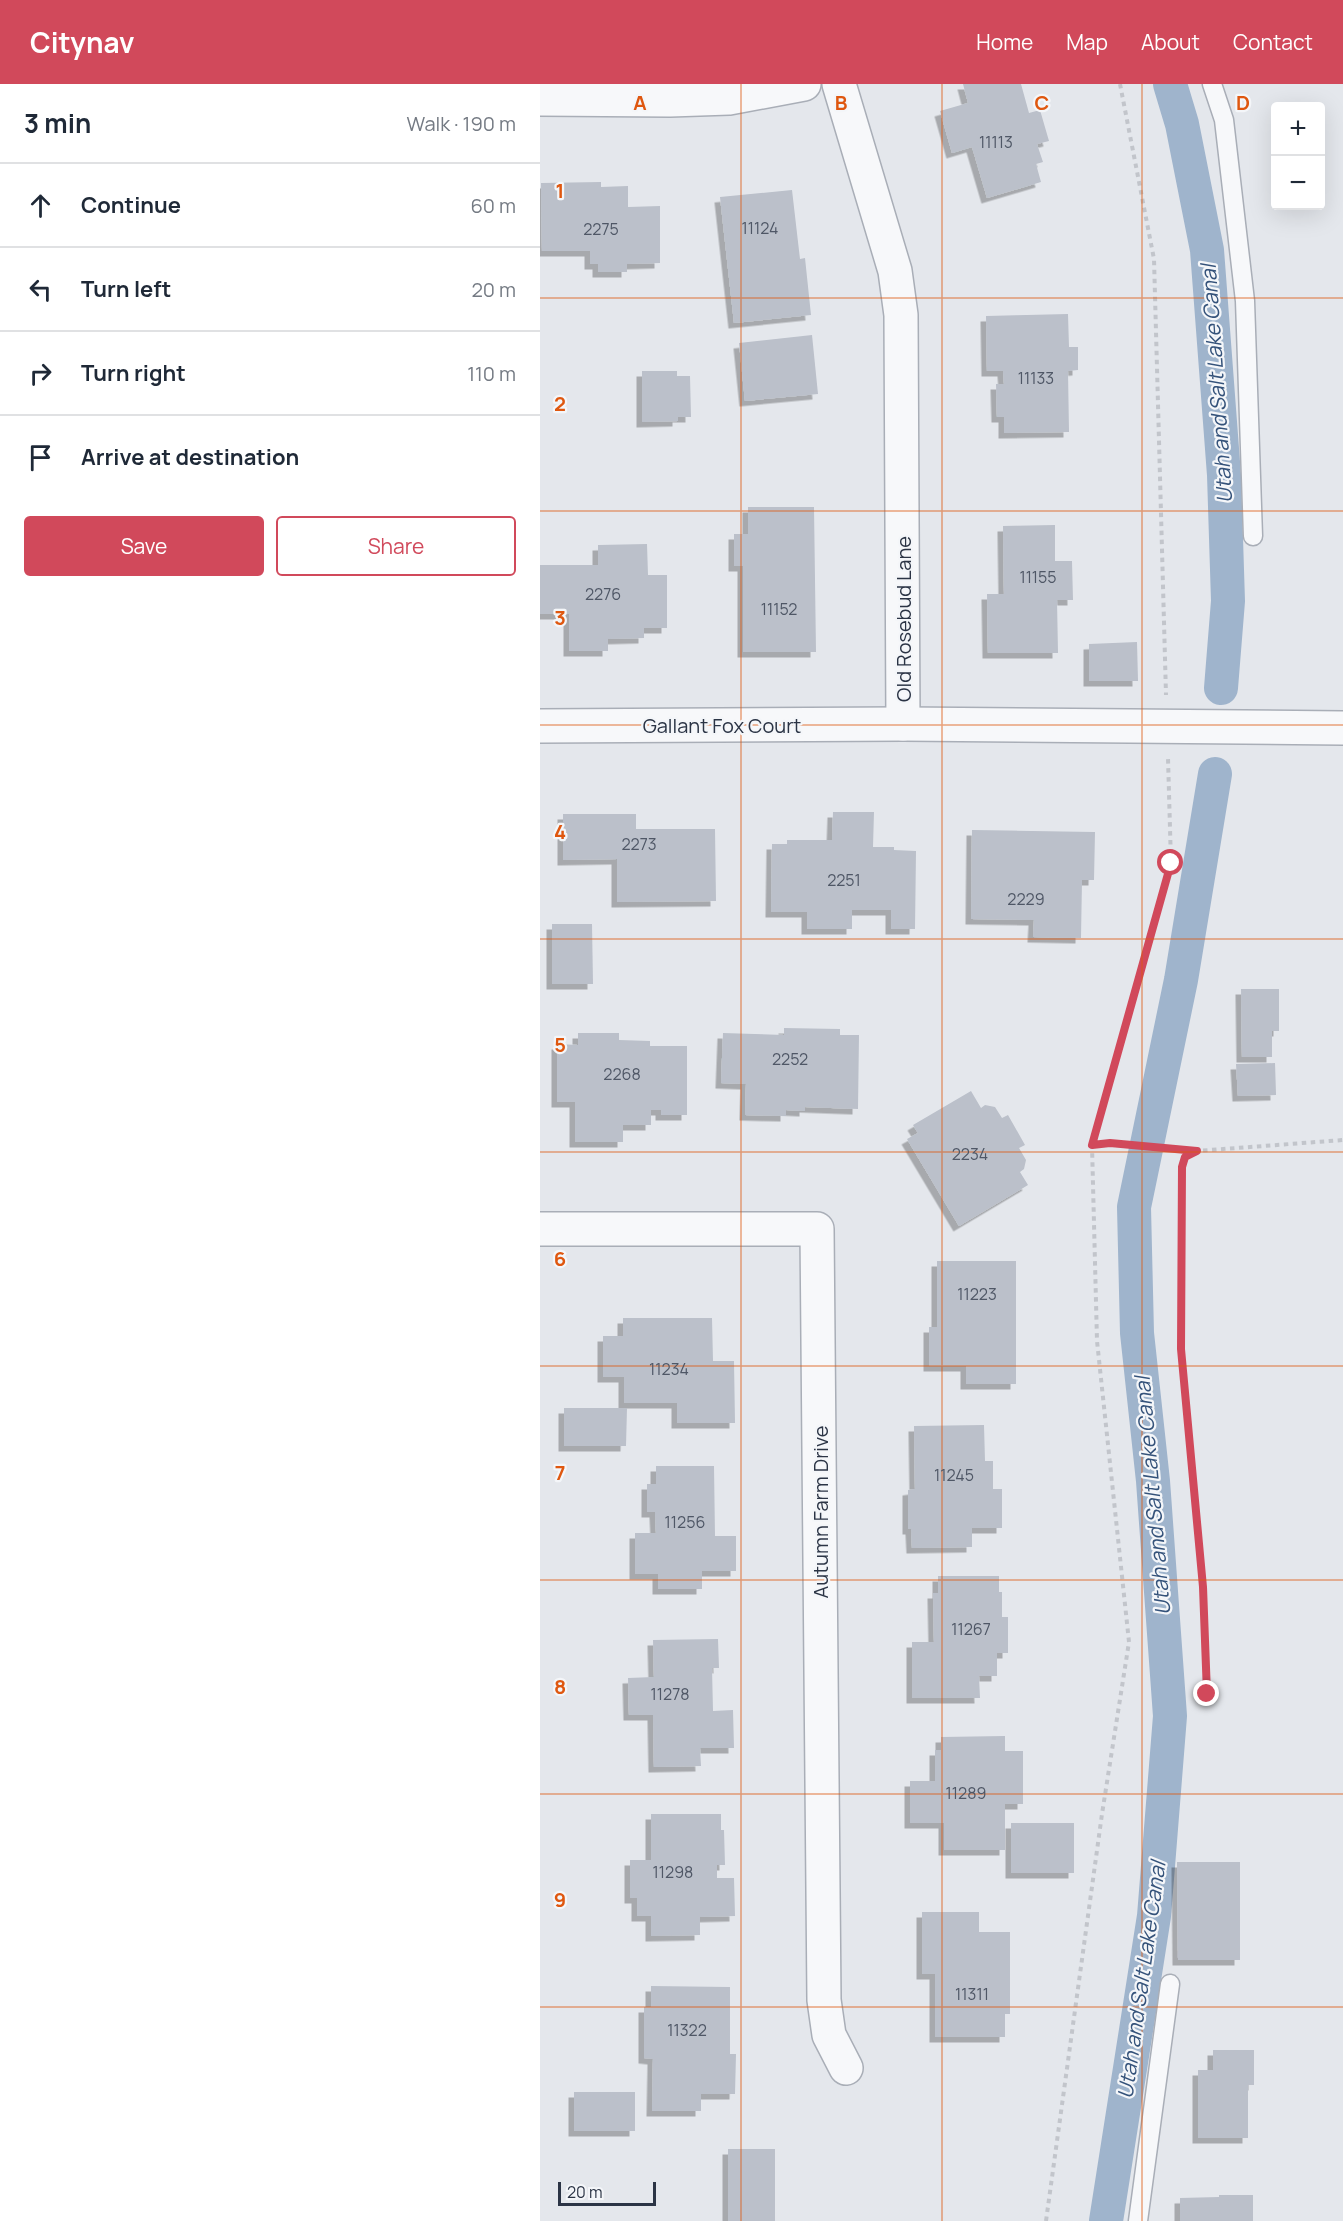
<!DOCTYPE html>
<html lang="en">
<head>
<meta charset="utf-8">
<style>
  body { margin:0; font-family:Manrope,sans-serif; background:#f6f6f7; color:#1f2937 }
  .controls { position:absolute; right:18px; top:18px; display:grid; overflow:hidden; border-radius:6px; box-shadow:0 6px 24px #0002 }
  .controls button { width:54px; height:54px; display:grid; place-items:center; padding:0; border:0; border-bottom:2px solid #e0e1e3; background:#fff; color:#1f2937; font:30px sans-serif }
  .scale { position:absolute; left:18px; bottom:15px; width:98px; box-sizing:border-box; padding-left:6px; border:3px solid #2b3445; border-top:0; font-size:16px; line-height:21px; white-space:nowrap; color:#2b3445; -webkit-text-stroke:4px #f4f6f9; paint-order:stroke }
  .stop { position:absolute; width:18px; height:18px; margin:-14px; border:4px solid #d1495b; border-radius:50%; background:#fff }
  .stop.end { background:#d1495b; border-color:#fff; box-shadow:0 2px 6px #0008 }
  .list { margin:0; padding:0; list-style:none }
  h2 { display:flex; justify-content:space-between; align-items:center; height:78px; margin:0; padding:0 24px; font-size:26px }
  h2 small { font-size:20px; font-weight:400; color:#747a83 }
  .list li { display:grid; grid-template-columns:39px 1fr auto; gap:18px; align-items:center; box-sizing:border-box; height:84px; padding:0 24px; border-top:2px solid #e0e1e3 }
  .list b { display:block; font-size:22px; white-space:nowrap }
  .list em { font-size:20px; font-style:normal; color:#747a83 }
  .actions { display:flex; gap:12px; padding:18px 24px }
  .actions a { flex:1; padding:14px 0; border:2px solid #d1495b; border-radius:6px; text-align:center; font-size:21px; color:#d1495b }
  .actions .main { background:#d1495b; color:#fff }
  .icon { flex:none; width:33px; height:33px; fill:none; stroke:currentColor; stroke-width:2; stroke-linecap:round; stroke-linejoin:round }
  .map { position:relative; flex:none; width:803px; height:2137px; overflow:hidden }
  header { display:flex; align-items:center; gap:36px; box-sizing:border-box; height:84px; padding:0 30px; background:#d1495b; color:#fff }
  header strong { font-size:28px }
  nav { display:flex; gap:33px; margin-inline-start:auto; font-size:21px }
  main { display:flex }
  aside { flex:1; background:#fff }
  .map>svg:first-child { display:block }
  .lines { fill:none; stroke-linecap:round; stroke-linejoin:round }
  .canal { stroke:#9fb4cc; stroke-width:34 }
  .building { fill:#bbc0ca; filter:url(#shadow) }
  .service-casing { stroke:#a9aeb7; stroke-width:21 }
  .minor-casing { stroke:#a9aeb7; stroke-width:36 }
  .path { stroke:#c2c5cb; stroke-width:4; stroke-dasharray:4.5 4.5; stroke-linecap:butt }
  .service { stroke:#f7f8fa; stroke-width:18 }
  .minor { stroke:#f7f8fa; stroke-width:33 }
  .route { stroke:#d1495b; stroke-width:8 }
  .grid { fill:none; stroke:#df570f; stroke-width:1.5; stroke-opacity:0.55 }
  .labels { text-anchor:middle; dominant-baseline:central; stroke-width:4.5; stroke-linejoin:round; paint-order:stroke }
  .number-label { font-size:16px; fill:#4f5766 }
  .street-label { font-size:20px; fill:#2b3445; stroke:#f4f6f9 }
  .water-label { font-size:21px; font-style:italic; fill:#34527a; stroke:#f4f6f9 }
  .grid-label { font-size:20px; text-anchor:middle; font-weight:bold; fill:#df570f; stroke:#f4f6f9; stroke-width:4.5; stroke-linejoin:round; paint-order:stroke }
</style>
</head>
<body>
<header>
<strong>Citynav</strong>
<nav><a>Home</a><a>Map</a><a>About</a><a>Contact</a></nav>
</header>
<main>
<aside>
<h2>3 min<small>Walk · 190 m</small></h2>
<ul class="list">
<li><svg class="icon" aria-label="ahead" viewBox="0 0 24 24"><path d="M12 20V5M6 11l6-6 6 6"/></svg><div><b>Continue</b></div><em>60 m</em></li>
<li><svg class="icon" aria-label="left" viewBox="0 0 24 24"><path d="M17 20v-9H6M10 6l-5 5 5 5"/></svg><div><b>Turn left</b></div><em>20 m</em></li>
<li><svg class="icon" aria-label="right" viewBox="0 0 24 24"><path d="M7 20v-9h11M14 6l5 5-5 5"/></svg><div><b>Turn right</b></div><em>110 m</em></li>
<li><svg class="icon" aria-label="arrive" viewBox="0 0 24 24"><path d="M6 21V4h12l-3 4 3 4H6"/></svg><div><b>Arrive at destination</b></div></li>
</ul>
<div class="actions"><a class="main">Save</a><a>Share</a></div>
</aside>
<div class="map">
<svg width="803" height="2137" viewBox="0 0 803 2137">
  <defs>
    <filter id="shadow"><feDropShadow dx="-5.5" dy="5.5" stdDeviation="0" flood-color="#0004"/></filter>
  </defs>
  <rect width="100%" height="100%" fill="#e4e7ec"/>
  <g class="lines">
    <g class="canal">
      <polyline points="630,0 642,40 667,166 684,391 688,517 681,604"/>
      <polyline points="566,2137 614,1832 630,1632 613,1397 597,1249 594,1123 641,896 675,690"/>
    </g>
  </g>
  <g class="building">
    <polygon points="423,0 481,0 489,29 500,26 509,57 497,60 503,78 496,80 501,98 447,114 432,63 412,69 400,27 428,19"/>
    <polygon points="61,98 61,103 88,102 88,123 120,122 120,179 87,180 87,188 58,188 58,180 50,180 50,167 2,167 1,99"/>
    <polygon points="252,106 260,175 265,174 271,231 194,239 180,113"/>
    <polygon points="528,230 529,263 538,263 538,286 528,287 529,348 464,349 464,333 457,333 456,300 464,300 463,287 447,287 446,232"/>
    <polygon points="272,251 278,310 205,317 199,259"/>
    <polygon points="102,287 137,287 137,292 150,292 151,333 138,333 138,337 102,338"/>
    <polygon points="208,423 274,423 276,568 203,568 203,482 194,482 194,450 208,450"/>
    <polygon points="515,441 515,477 532,477 533,516 517,516 518,569 448,569 447,510 464,510 463,442"/>
    <polygon points="107,460 108,491 127,491 127,544 104,544 104,554 68,555 68,567 29,567 29,530 0,530 0,481 58,481 58,461"/>
    <polygon points="597,558 598,597 549,597 549,560"/>
    <polygon points="293,728 334,728 333,763 354,763 354,766 376,767 375,845 351,845 351,826 312,826 312,845 267,845 267,828 231,828 232,760 247,760 247,756 292,756"/>
    <polygon points="23,730 96,730 96,745 175,745 176,817 77,818 77,775 23,776"/>
    <polygon points="432,746 555,748 554,796 542,796 541,854 493,853 494,836 431,835"/>
    <polygon points="12,840 52,840 53,900 12,900"/>
    <polygon points="701,905 739,905 739,947 732,947 732,973 702,973"/>
    <polygon points="244,944 300,945 300,951 319,951 318,1025 265,1023 265,1027 246,1026 246,1032 205,1031 206,1000 181,999 183,949 244,951"/>
    <polygon points="38,949 79,949 79,956 110,957 110,962 147,962 147,1031 121,1031 121,1026 111,1026 111,1041 83,1041 83,1058 35,1058 35,1018 17,1018 17,960 38,961"/>
    <polygon points="735,979 736,1011 698,1012 696,980"/>
    <polygon points="431,1007 441,1024 445,1021 455,1023 462,1034 468,1031 485,1061 479,1064 486,1076 484,1085 480,1088 488,1101 419,1142 367,1055 378,1049 373,1041"/>
    <polygon points="397,1177 476,1177 476,1300 426,1300 426,1282 389,1282 389,1243 397,1243"/>
    <polygon points="83,1234 172,1234 173,1277 194,1277 195,1339 137,1339 137,1319 84,1319 84,1293 63,1293 63,1252 83,1252"/>
    <polygon points="24,1324 87,1324 86,1362 24,1362"/>
    <polygon points="444,1341 445,1377 453,1377 453,1405 462,1405 462,1444 432,1444 432,1463 372,1464 371,1445 368,1445 368,1406 375,1405 374,1342"/>
    <polygon points="116,1382 174,1382 175,1452 196,1452 196,1487 162,1487 162,1505 118,1505 118,1490 95,1490 95,1449 116,1449 115,1428 107,1428 107,1400 116,1400"/>
    <polygon points="398,1492 459,1492 459,1508 462,1508 462,1533 468,1533 468,1569 457,1569 457,1592 439,1592 440,1614 372,1614 372,1558 394,1558 393,1509 398,1509"/>
    <polygon points="178,1555 179,1584 172,1584 173,1627 193,1626 194,1664 160,1664 161,1682 114,1683 113,1631 89,1631 88,1594 114,1593 113,1556"/>
    <polygon points="465,1652 465,1667 483,1667 483,1720 465,1720 465,1766 404,1766 404,1739 370,1739 370,1697 395,1697 395,1666 401,1666 401,1653"/>
    <polygon points="111,1730 181,1730 181,1746 184,1746 185,1781 177,1781 177,1794 194,1794 195,1832 160,1833 160,1851 111,1852 111,1832 97,1832 97,1814 90,1814 90,1776 111,1776"/>
    <rect x="471" y="1739" width="63" height="50"/>
    <polygon points="637,1778 700,1778 700,1876 638,1876"/>
    <polygon points="382,1828 439,1828 439,1848 470,1848 470,1930 465,1930 465,1953 395,1953 395,1890 382,1890"/>
    <polygon points="111,1902 190,1903 190,1970 196,1970 195,2010 161,2010 161,2027 112,2027 113,1975 104,1974 104,1923 111,1923"/>
    <polygon points="673,1966 714,1966 714,2001 708,2001 708,2054 658,2054 658,1986 673,1986"/>
    <rect x="34" y="2008" width="61" height="39"/>
    <rect x="188" y="2065" width="47" height="72"/>
    <polygon points="679,2111 713,2111 713,2137 640,2137 640,2114 679,2113"/>
  </g>
  <g class="lines">
    <defs>
      <g id="service">
        <polyline points="672,0 684,36 705,217 713,452"/>
        <polyline points="598,2137 630,1900"/>
      </g>
      <g id="minor">
        <polyline points="299,0 355,187 361,231 363,640"/>
        <polyline points="0,15 130,16 189,14 264,0"/>
        <polyline points="0,642 363,640 803,644"/>
        <polyline points="0,1145 277,1145 284,1916 289,1951 306,1984"/>
      </g>
    </defs>
    <use href="#service" class="service-casing"/>
    <use href="#minor" class="minor-casing"/>
    <g class="path">
      <polyline points="580,0 614,175 626,611"/>
      <polyline points="552,1061 570,1059 656,1067"/>
      <polyline points="667,1610 663,1503 641,1265 642,1083 645,1073 657,1067 803,1056"/>
      <polyline points="506,2137 562,1730 589,1558 557,1257 552,1061 631,779 628,674"/>
    </g>
    <use href="#service" class="service"/>
    <use href="#minor" class="minor"/>
  </g>
  <g class="lines">
    <polyline class="route" points="631,779 552,1061 570,1059 657,1067 645,1073 642,1083 641,1265 663,1503 667,1610"/>
  </g>
  <path class="grid" d="M201,0V2137M402,0V2137M602,0V2137M0,214H803M0,427H803M0,641H803M0,855H803M0,1068H803M0,1282H803M0,1496H803M0,1710H803M0,1923H803"/>
  <g class="labels">
    <g class="number-label">
      <text x="456" y="58">11113</text>
      <text x="220" y="144">11124</text>
      <text x="61" y="145">2275</text>
      <text x="496" y="294">11133</text>
      <text x="498" y="493">11155</text>
      <text x="63" y="510">2276</text>
      <text x="239" y="525">11152</text>
      <text x="99" y="760">2273</text>
      <text x="304" y="796">2251</text>
      <text x="486" y="815">2229</text>
      <text x="250" y="975">2252</text>
      <text x="82" y="990">2268</text>
      <text x="430" y="1070">2234</text>
      <text x="437" y="1210">11223</text>
      <text x="129" y="1285">11234</text>
      <text x="414" y="1391">11245</text>
      <text x="145" y="1438">11256</text>
      <text x="431" y="1545">11267</text>
      <text x="130" y="1610">11278</text>
      <text x="426" y="1709">11289</text>
      <text x="133" y="1788">11298</text>
      <text x="432" y="1910">11311</text>
      <text x="147" y="1946">11322</text>
    </g>
    <g class="street-label">
      <text transform="translate(363 535) rotate(-90)">Old Rosebud Lane</text>
      <text x="182" y="641">Gallant Fox Court</text>
      <text transform="translate(280 1428) rotate(-90)">Autumn Farm Drive</text>
    </g>
    <g class="water-label">
      <text transform="translate(676 300) rotate(-94)">Utah and Salt Lake Canal</text>
      <text transform="translate(612 1412) rotate(-95)">Utah and Salt Lake Canal</text>
      <text transform="translate(601 1896) rotate(-82)">Utah and Salt Lake Canal</text>
    </g>
  </g>
  <g class="grid-label">
    <text x="100" y="26">A</text>
    <text x="301" y="26">B</text>
    <text x="502" y="26">C</text>
    <text x="703" y="26">D</text>
    <text x="20" y="114">1</text>
    <text x="20" y="327">2</text>
    <text x="20" y="541">3</text>
    <text x="20" y="755">4</text>
    <text x="20" y="968">5</text>
    <text x="20" y="1182">6</text>
    <text x="20" y="1396">7</text>
    <text x="20" y="1610">8</text>
    <text x="20" y="1823">9</text>
  </g>
</svg>
<div class="controls">
<button>+</button>
<button>−</button>
</div>
<div class="scale">20 m</div>
<div class="stop" style="left:631px;top:779px"></div>
<div class="stop end" style="left:667px;top:1610px"></div>
</div>
</main>
</body>
</html>
